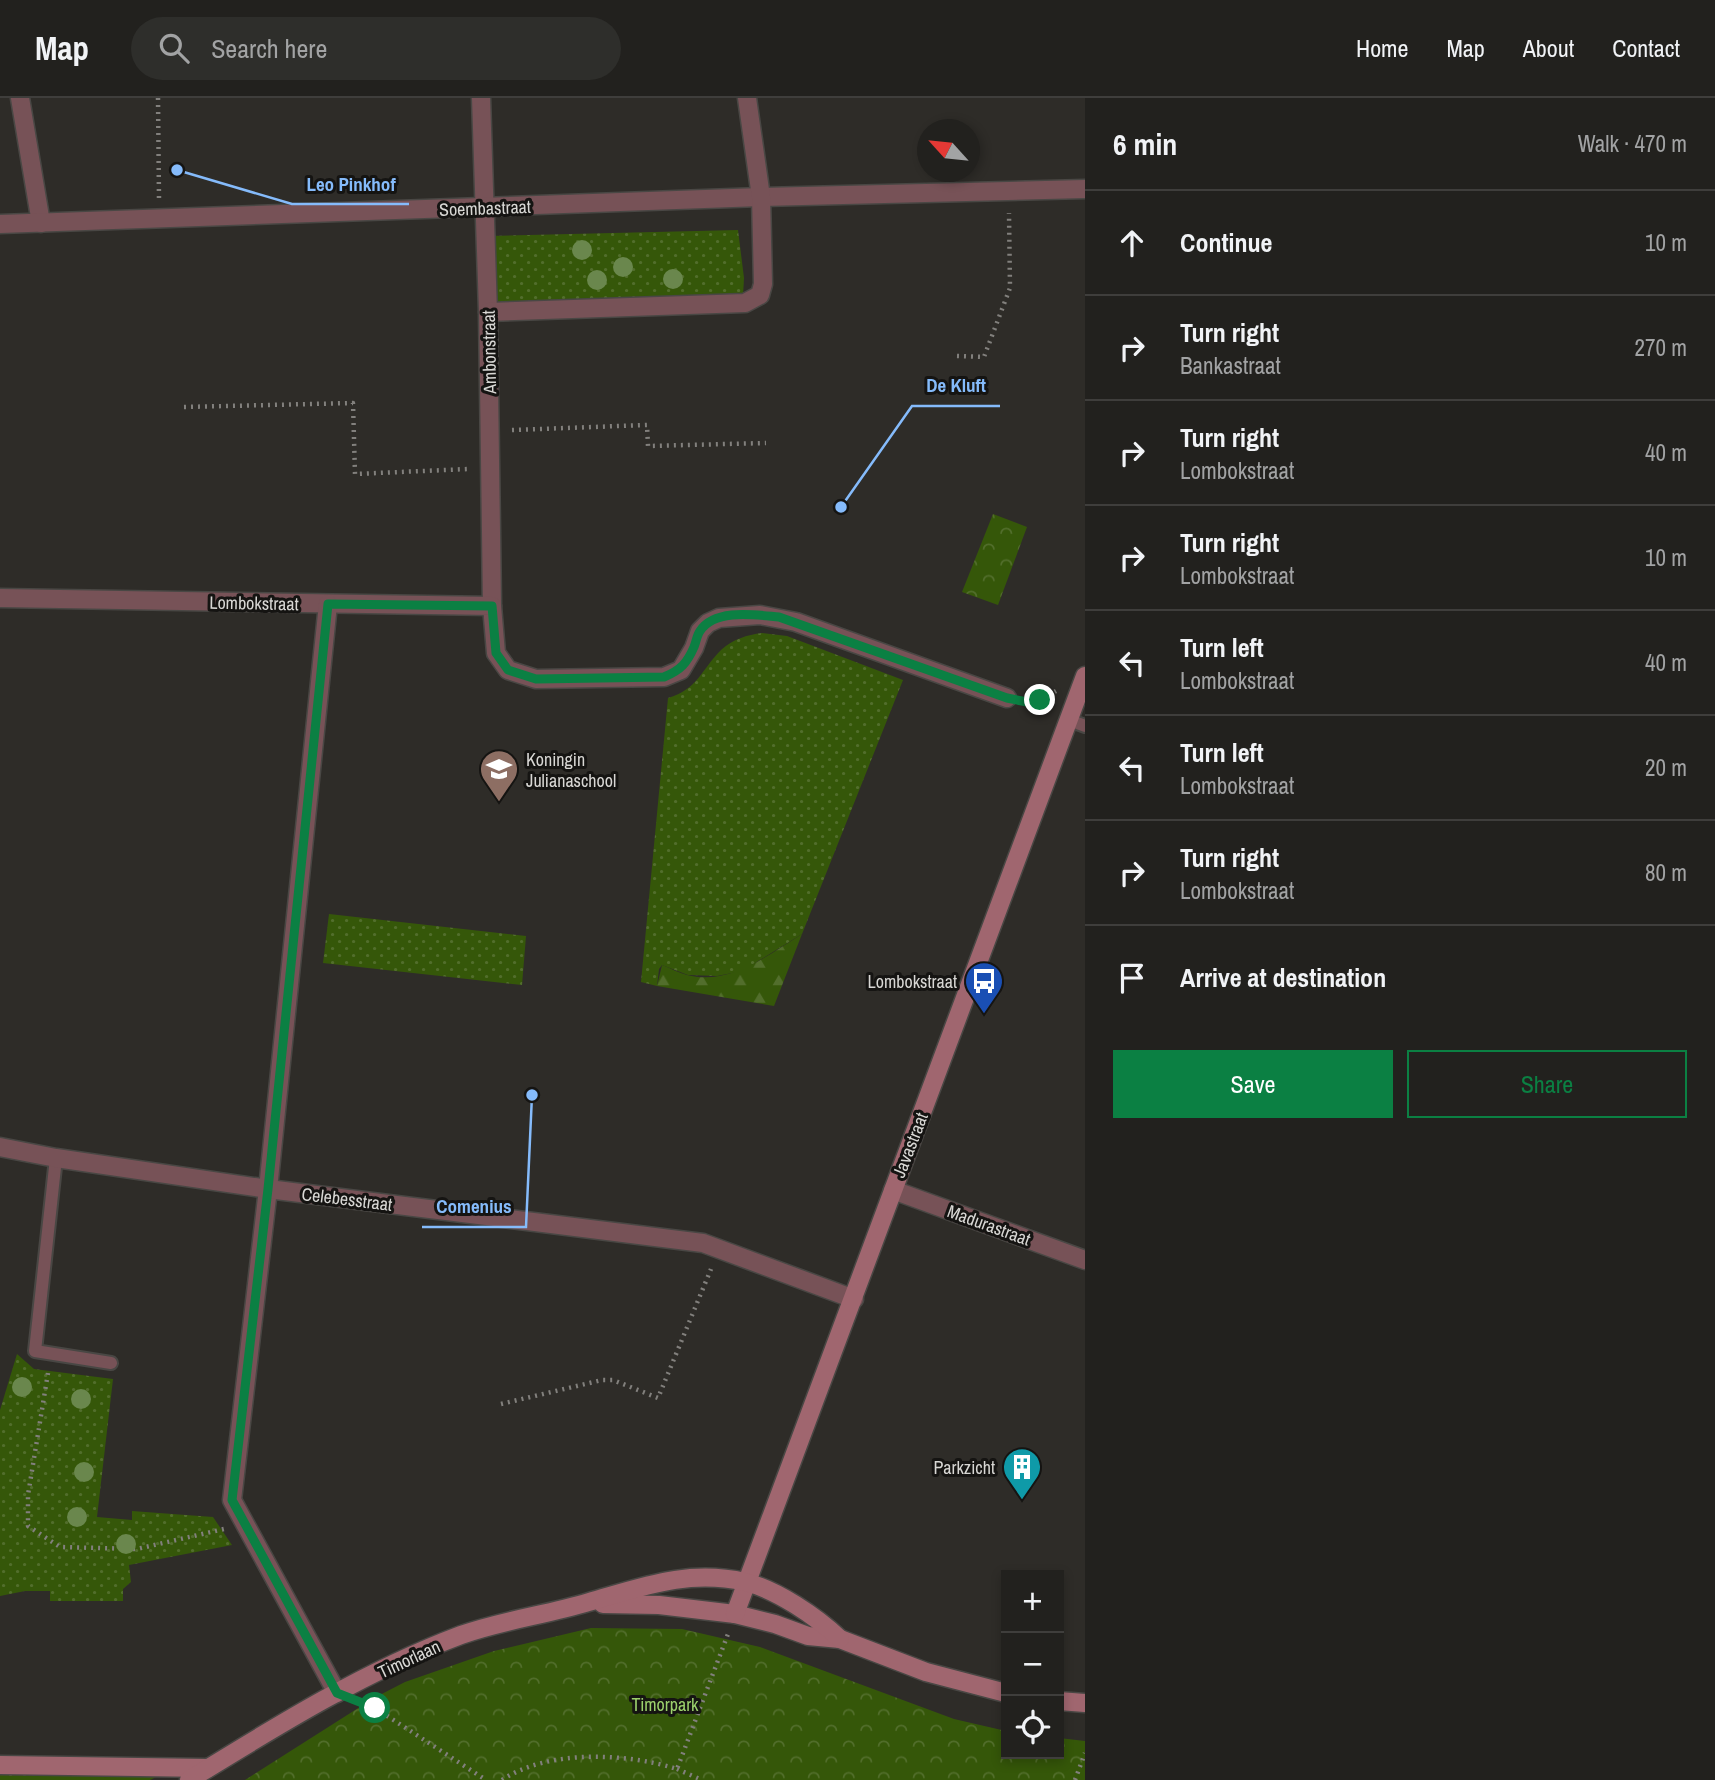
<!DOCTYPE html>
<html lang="en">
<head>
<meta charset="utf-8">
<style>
  body { margin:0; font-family:"Archivo Narrow",sans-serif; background:#2e2e2b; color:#f1f3f6 }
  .controls { position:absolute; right:21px; bottom:21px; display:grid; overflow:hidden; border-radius:0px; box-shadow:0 4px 10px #0003 }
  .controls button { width:63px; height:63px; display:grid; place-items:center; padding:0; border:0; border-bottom:2px solid #3f3e3c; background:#22211e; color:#f1f3f6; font:35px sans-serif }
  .compass { position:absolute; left:917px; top:21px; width:63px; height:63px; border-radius:50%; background:#22211e; box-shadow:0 4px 10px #0003; rotate:297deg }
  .stop { position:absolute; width:21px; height:21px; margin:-16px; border:5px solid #0b8043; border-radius:50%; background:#fff }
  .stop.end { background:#0b8043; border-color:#fff; box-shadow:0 2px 7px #0008 }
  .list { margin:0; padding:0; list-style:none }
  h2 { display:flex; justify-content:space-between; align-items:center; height:91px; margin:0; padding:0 28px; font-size:30px }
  h2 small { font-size:23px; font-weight:400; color:#a2a3a4 }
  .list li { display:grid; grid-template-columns:46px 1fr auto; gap:21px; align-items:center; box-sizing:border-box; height:105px; padding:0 28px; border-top:2px solid #3f3e3c }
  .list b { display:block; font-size:26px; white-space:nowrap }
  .list p { margin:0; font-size:23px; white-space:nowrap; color:#a2a3a4 }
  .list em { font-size:23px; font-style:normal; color:#a2a3a4 }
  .actions { display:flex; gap:14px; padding:21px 28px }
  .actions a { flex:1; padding:16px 0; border:2px solid #0b8043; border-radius:0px; text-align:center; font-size:24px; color:#0b8043 }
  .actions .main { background:#0b8043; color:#fff }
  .icon { flex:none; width:38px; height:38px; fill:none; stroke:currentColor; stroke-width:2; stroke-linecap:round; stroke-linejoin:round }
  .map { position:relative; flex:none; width:1085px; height:1682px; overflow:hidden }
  header { display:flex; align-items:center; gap:42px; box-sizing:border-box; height:98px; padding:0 35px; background:#22211e; border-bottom:2px solid #3f3e3c }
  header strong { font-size:33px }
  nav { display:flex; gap:38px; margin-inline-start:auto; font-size:24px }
  .search { width:490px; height:63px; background:#2e2e2b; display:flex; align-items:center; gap:18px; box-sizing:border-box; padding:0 24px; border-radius:38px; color:#a2a3a4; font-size:26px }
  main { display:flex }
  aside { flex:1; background:#22211e }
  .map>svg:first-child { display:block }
  .grass { fill:url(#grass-dots) }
  .forest { fill:url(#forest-firs) }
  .park { fill:url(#park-crowns) }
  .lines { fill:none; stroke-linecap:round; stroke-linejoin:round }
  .lane-casing { stroke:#494744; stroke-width:16 }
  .street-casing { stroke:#494744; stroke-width:21 }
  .secondary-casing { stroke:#494744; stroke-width:21 }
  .path { stroke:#82807d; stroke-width:4.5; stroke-dasharray:2 5; stroke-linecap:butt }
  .lane { stroke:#775257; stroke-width:12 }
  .street { stroke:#775257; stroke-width:18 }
  .secondary { stroke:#a0666f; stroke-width:18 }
  .tree { fill:#6a874d }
  .route { stroke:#0b8043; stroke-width:9 }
  .labels { text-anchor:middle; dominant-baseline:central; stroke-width:6; stroke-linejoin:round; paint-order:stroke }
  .street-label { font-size:18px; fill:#d8d7d4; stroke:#151412 }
  .poi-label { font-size:18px; fill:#d8d7d4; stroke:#151412; text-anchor:end }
  .park-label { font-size:18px; fill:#9cd16c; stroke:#151412 }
  .leader { fill:none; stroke:#85bbfb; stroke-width:2.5 }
  .callout-dot { fill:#85bbfb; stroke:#151412; stroke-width:2.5 }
  .callout-label { font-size:19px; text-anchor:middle; font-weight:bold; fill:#85bbfb; stroke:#151412; stroke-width:6; stroke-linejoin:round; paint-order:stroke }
</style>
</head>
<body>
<header>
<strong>Map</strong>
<div class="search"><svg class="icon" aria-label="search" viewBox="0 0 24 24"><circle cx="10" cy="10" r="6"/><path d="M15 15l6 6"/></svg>Search here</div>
<nav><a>Home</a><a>Map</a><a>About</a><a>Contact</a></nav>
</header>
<main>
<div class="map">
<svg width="1085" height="1682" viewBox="0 0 1085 1682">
  <defs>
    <pattern id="grass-dots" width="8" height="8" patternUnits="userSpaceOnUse" patternTransform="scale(1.75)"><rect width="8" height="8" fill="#355709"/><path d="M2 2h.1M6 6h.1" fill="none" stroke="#526e2c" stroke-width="1.8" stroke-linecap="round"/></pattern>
    <pattern id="forest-firs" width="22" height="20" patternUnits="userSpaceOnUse" patternTransform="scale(1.75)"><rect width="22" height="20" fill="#355709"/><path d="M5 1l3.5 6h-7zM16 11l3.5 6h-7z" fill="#526e2c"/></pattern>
    <pattern id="park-crowns" width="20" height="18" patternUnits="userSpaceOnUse" patternTransform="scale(1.75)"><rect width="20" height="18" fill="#355709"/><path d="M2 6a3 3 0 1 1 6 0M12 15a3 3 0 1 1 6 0" fill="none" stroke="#526e2c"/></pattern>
  </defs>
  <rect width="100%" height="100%" fill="#2e2c28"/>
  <g class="grass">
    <polygon points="738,132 744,180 743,198 490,208 488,138"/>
    <path d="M762,535L787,538L903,582L802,836L742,873L717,878L688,877L662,867L659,871L657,888L641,884L668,600C698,591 701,572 721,552C733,541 747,537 762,535Z"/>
    <polygon points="329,816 526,838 522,887 323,865"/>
    <polygon points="17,1256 34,1271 113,1281 97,1419 132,1422 132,1413 213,1419 232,1447 129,1467 131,1484 123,1491 123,1503 50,1503 50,1493 25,1493 0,1498 0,1312"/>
    <polygon points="0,1673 158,1678 150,1682 0,1682"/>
  </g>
  <path class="forest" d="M802,836L774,908L657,888L662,867C670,870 679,875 687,877C730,888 768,857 802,836Z"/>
  <g class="park">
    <polygon points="993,416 1027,429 998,507 962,494"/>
    <polygon points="591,1530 682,1531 760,1549 954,1621 1006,1633 1006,1656 1059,1656 1059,1640 1085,1643 1085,1682 245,1682 374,1600 405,1584 494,1553"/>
  </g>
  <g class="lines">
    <defs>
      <g id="lane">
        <polyline points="1069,622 1085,628"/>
        <polyline points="56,1060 35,1253 111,1265"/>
      </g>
      <g id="street">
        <polyline points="20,0 41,125"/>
        <polyline points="481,0 488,214 492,508"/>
        <polyline points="0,126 761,99 1085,91"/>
        <polyline points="488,214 745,205 760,197 763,186 761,99 747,0"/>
        <polyline points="0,500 492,508 496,555 508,572 536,581 664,579 681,572 694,550 700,533 708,525 719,520 760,517 796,524 1007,600"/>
        <polyline points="328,506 268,1091 232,1402 337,1595"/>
        <polyline points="0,1049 56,1060 268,1091 703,1145 854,1201"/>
        <polyline points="893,1092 1085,1162"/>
      </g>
      <g id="secondary">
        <polyline points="603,1506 659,1507 735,1516 775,1526 808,1538 840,1541 926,1574 1006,1595"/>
        <polyline points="735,1516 1085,578"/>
        <polyline points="1059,1603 1085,1605"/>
        <polyline points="0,1667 208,1670"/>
        <path d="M189,1682C275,1629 365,1573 461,1537C503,1522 546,1517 589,1504C642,1489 688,1471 745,1484C776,1491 817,1519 840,1541"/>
      </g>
    </defs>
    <use href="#lane" class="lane-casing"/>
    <use href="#street" class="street-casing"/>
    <use href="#secondary" class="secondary-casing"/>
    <g class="path">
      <polyline points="158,0 159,101"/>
      <polyline points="957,258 984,259 1010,190 1009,115"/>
      <polyline points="184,309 353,305 355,376 468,371"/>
      <polyline points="512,332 647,327 648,348 766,345"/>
      <polyline points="1029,604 1040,602 1056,593"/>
      <polyline points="48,1275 28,1397 28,1428 60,1449 137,1451 224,1431"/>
      <polyline points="501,1306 602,1282 613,1282 658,1300 711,1171"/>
      <polyline points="362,1605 375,1610 486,1682"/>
      <polyline points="677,1671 702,1682"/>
      <path d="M502,1682C548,1651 627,1655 677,1671L728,1536"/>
      <polyline points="1075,1682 1085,1655"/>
    </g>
    <use href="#lane" class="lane"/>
    <use href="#street" class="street"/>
    <use href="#secondary" class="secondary"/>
  </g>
  <g class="tree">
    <circle cx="582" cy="152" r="10"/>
    <circle cx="623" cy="169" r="10"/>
    <circle cx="673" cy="181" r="10"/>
    <circle cx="597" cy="182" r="10"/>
    <circle cx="22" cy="1289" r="10"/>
    <circle cx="81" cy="1301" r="10"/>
    <circle cx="84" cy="1374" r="10"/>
    <circle cx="77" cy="1419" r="10"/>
    <circle cx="126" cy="1446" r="10"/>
  </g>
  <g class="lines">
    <path class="route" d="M375,1610L337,1595L232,1402L268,1091L328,506L492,508L496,555L508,572L536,581L664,579C681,572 687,565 694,549C696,544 697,537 700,533C715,510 756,517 779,519L1007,600L1027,604L1040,602"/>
  </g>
  <defs>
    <symbol id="school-pin" viewBox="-11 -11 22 30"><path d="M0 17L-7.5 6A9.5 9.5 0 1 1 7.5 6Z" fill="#8d6e63" stroke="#151412"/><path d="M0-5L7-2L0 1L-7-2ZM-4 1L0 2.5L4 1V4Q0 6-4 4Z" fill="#fff"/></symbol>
    <symbol id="bus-pin" viewBox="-11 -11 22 30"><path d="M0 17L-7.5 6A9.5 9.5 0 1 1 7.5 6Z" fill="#1a4fb4" stroke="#151412"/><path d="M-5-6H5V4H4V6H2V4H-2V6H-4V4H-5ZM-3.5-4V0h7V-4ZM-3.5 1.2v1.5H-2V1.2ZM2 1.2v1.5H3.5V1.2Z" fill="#fff"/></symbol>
    <symbol id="building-pin" viewBox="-11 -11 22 30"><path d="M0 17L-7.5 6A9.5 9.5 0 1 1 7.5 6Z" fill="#0f9aa8" stroke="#151412"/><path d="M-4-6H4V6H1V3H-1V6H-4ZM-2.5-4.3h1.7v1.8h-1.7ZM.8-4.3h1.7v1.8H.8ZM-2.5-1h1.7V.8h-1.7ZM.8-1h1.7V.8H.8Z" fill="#fff"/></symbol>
  </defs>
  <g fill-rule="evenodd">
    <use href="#school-pin" x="477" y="649" width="44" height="60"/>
    <use href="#bus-pin" x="962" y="861" width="44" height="60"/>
    <use href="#building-pin" x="1000" y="1347" width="44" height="60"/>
  </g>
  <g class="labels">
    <g class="street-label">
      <text transform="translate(485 110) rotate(-2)">Soembastraat</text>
      <text transform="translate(489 254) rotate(-91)">Ambonstraat</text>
      <text transform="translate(254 505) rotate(1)">Lombokstraat</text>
      <text transform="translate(910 1047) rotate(-69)">Javastraat</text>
      <text transform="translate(347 1101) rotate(7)">Celebesstraat</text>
      <text transform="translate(989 1127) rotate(20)">Madurastraat</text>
      <text transform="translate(409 1561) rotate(-25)">Timorlaan</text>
    </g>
    <g class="poi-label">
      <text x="526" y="661" text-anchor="start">Koningin<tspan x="526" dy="21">Julianaschool</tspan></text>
      <text x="957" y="883">Lombokstraat</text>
      <text x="995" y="1369">Parkzicht</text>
    </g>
    <g class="park-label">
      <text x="665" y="1606">Timorpark</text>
    </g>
  </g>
  <path class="leader" d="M177 72L292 106H409M841 409L912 308H1000M532 997L526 1129H422"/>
  <g class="callout-dot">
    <circle cx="177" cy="72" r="7"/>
    <circle cx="841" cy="409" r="7"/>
    <circle cx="532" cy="997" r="7"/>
  </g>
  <g class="callout-label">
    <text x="351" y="93">Leo Pinkhof</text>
    <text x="956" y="294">De Kluft</text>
    <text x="474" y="1115">Comenius</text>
  </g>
</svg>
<div class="controls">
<button>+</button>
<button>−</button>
<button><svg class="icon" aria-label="locate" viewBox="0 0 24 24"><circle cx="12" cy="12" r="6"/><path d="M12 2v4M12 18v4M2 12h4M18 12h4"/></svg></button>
</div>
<svg class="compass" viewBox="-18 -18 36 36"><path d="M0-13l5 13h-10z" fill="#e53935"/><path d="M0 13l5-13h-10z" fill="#a2a3a4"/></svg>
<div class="stop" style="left:375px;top:1610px"></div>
<div class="stop end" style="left:1040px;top:602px"></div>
</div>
<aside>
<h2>6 min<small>Walk · 470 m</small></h2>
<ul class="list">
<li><svg class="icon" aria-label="ahead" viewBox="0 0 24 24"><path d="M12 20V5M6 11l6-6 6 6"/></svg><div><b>Continue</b></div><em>10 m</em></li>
<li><svg class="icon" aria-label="right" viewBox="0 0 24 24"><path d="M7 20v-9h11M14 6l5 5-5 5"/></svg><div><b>Turn right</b><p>Bankastraat</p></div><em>270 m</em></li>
<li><svg class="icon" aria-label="right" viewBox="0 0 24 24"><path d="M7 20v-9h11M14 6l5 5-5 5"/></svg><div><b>Turn right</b><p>Lombokstraat</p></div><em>40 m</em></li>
<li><svg class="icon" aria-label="right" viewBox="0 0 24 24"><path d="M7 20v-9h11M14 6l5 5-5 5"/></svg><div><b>Turn right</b><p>Lombokstraat</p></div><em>10 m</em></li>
<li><svg class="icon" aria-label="left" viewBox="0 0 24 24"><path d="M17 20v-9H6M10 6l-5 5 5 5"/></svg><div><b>Turn left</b><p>Lombokstraat</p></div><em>40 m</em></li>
<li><svg class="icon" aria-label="left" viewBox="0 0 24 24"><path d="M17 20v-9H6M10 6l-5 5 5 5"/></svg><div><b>Turn left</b><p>Lombokstraat</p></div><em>20 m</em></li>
<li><svg class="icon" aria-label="right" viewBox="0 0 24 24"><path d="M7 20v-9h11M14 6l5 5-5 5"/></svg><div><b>Turn right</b><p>Lombokstraat</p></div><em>80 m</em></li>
<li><svg class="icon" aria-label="arrive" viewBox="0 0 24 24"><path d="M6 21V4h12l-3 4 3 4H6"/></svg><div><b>Arrive at destination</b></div></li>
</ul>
<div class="actions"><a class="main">Save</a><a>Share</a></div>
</aside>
</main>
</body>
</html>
